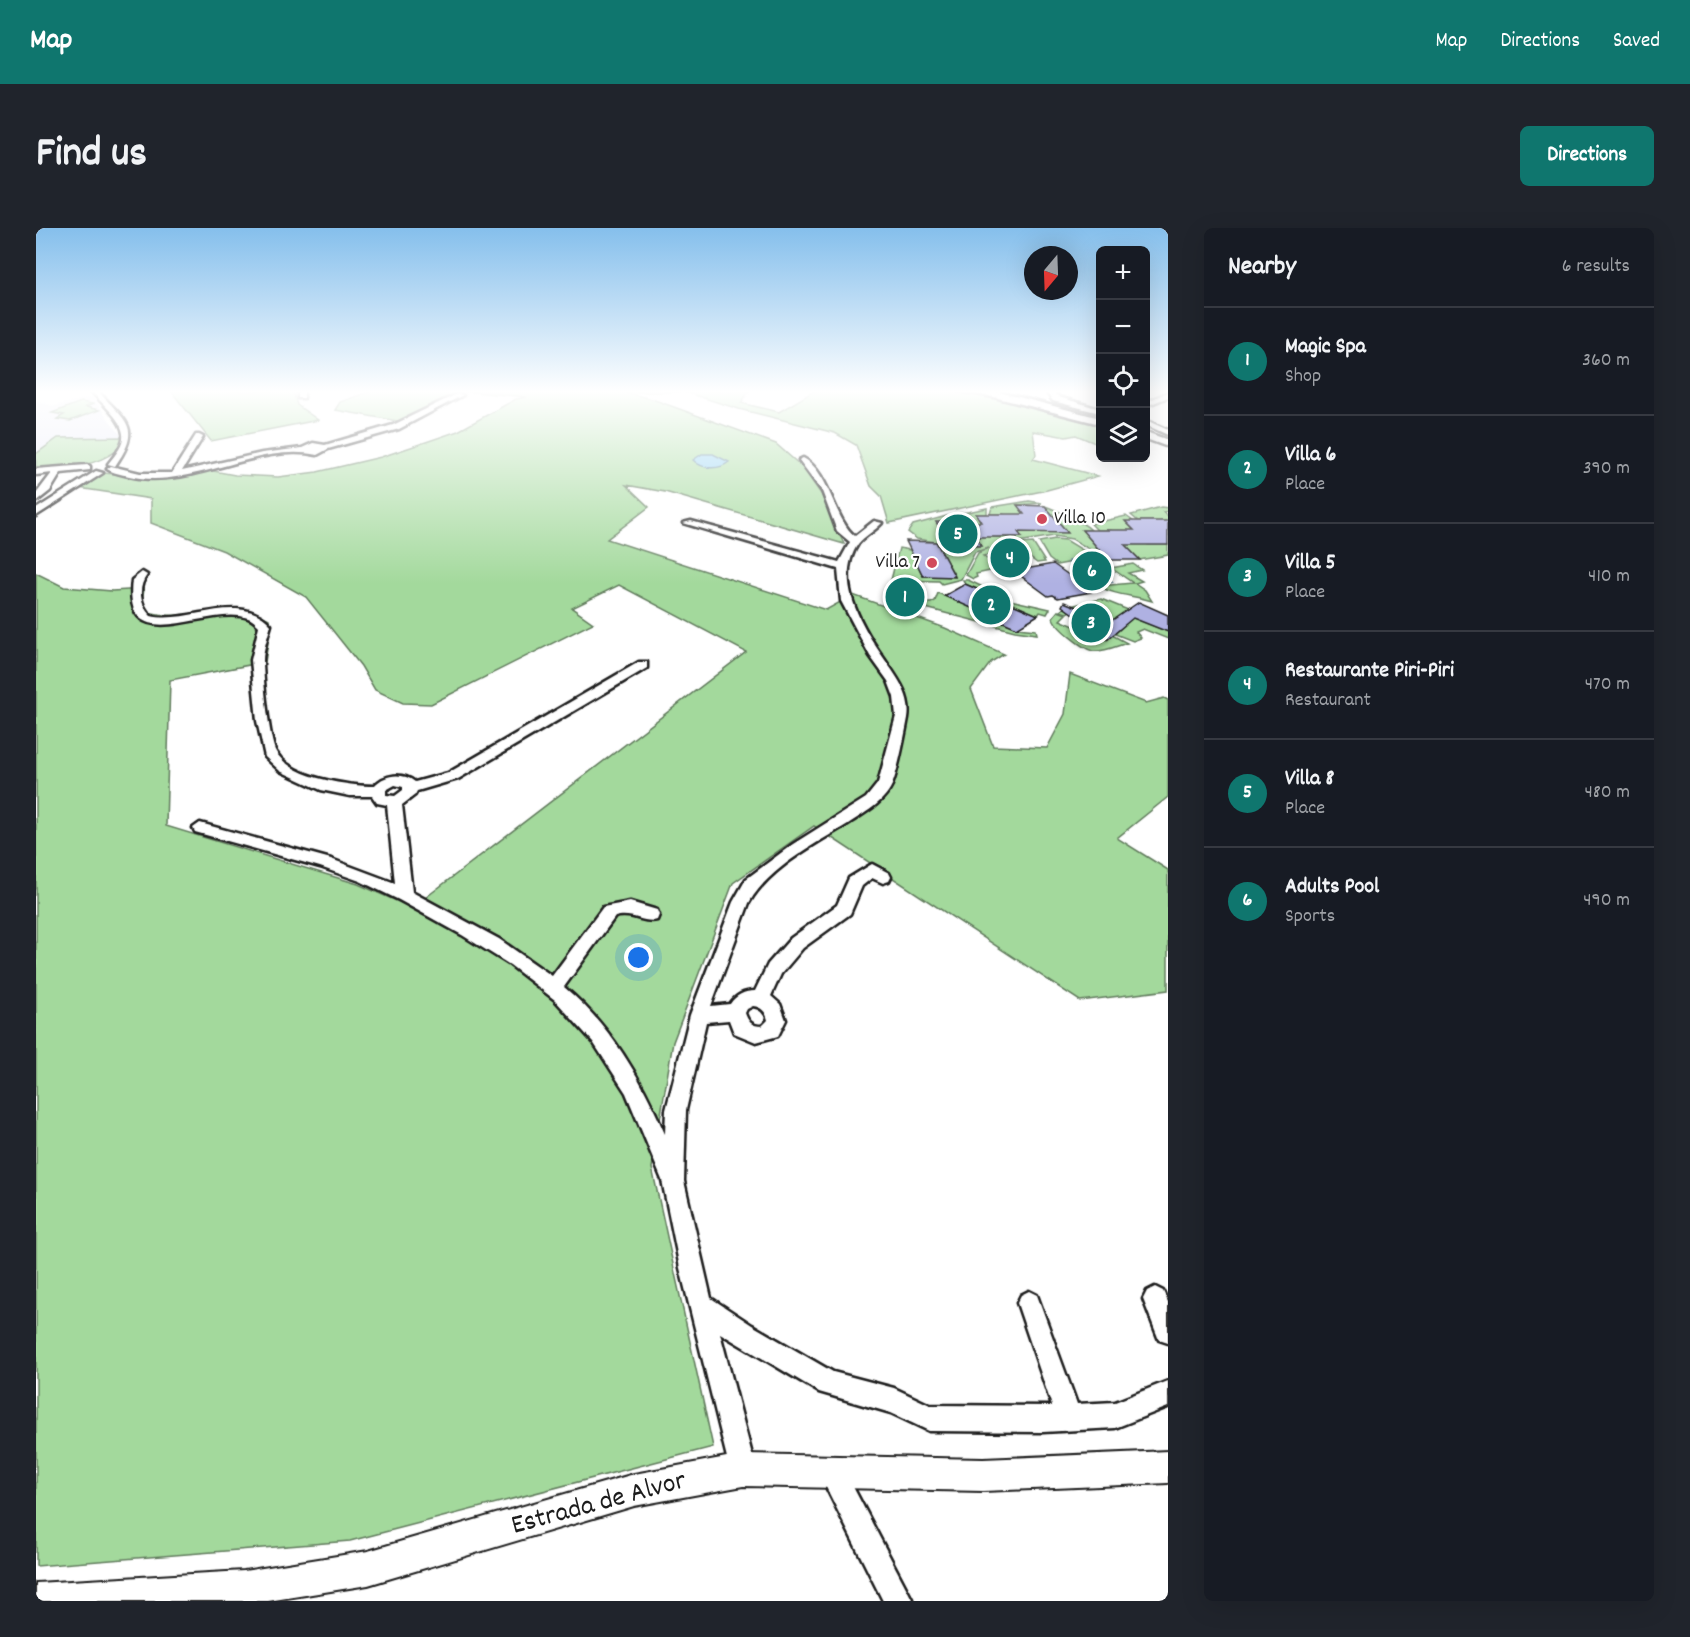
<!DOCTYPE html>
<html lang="en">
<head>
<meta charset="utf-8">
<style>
  body { margin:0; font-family:Dekko,sans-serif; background:#20242c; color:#f1f3f6 }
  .controls { position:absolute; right:18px; top:18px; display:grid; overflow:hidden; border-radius:9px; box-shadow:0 6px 24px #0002 }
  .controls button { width:54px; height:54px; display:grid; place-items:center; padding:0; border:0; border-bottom:2px solid #363941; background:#171b24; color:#f1f3f6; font:30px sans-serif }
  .compass { position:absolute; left:988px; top:18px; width:54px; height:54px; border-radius:50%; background:#171b24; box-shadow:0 6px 24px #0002; rotate:199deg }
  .you { position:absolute; left:603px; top:730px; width:21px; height:21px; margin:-15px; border:4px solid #fff; border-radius:50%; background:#1a73e8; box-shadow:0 0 0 9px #1a73e833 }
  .badge { display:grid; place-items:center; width:39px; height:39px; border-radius:50%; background:#0f766e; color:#fff; font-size:20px; font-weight:700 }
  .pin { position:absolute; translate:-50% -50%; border:3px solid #fff; box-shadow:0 2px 6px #0006 }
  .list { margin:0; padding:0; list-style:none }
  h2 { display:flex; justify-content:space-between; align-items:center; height:78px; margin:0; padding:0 24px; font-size:26px }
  h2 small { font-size:20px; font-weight:400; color:#9ea1a6 }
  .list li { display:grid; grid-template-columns:39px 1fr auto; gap:18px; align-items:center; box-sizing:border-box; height:108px; padding:0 24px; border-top:2px solid #363941 }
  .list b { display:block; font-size:22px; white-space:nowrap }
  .list p { margin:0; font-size:20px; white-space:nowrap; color:#9ea1a6 }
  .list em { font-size:20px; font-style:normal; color:#9ea1a6 }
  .icon { flex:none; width:33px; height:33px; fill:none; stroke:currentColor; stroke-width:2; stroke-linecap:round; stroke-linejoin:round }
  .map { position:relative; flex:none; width:1132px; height:1373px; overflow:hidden; border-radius:9px }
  header { display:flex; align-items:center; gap:36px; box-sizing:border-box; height:84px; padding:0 30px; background:#0f766e; color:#fff }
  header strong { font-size:28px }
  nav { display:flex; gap:33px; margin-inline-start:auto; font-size:21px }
  .intro { display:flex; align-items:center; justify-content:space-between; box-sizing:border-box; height:144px; padding:0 36px }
  h1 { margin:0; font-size:42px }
  .button { padding:15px 27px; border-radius:9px; background:#0f766e; color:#fff; font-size:21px; font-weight:700 }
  main { display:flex; gap:36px; padding:0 36px }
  aside { flex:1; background:#171b24; border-radius:9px; box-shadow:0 6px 24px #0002 }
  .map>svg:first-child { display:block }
  .built { fill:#e7e8f6 }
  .green { fill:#a3d99c; stroke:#607a5c; stroke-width:1.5 }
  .water { fill:#90d0f1; stroke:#62889c; stroke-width:1.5 }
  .building { fill:#afb1e2; stroke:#1c1c1c; stroke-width:1.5 }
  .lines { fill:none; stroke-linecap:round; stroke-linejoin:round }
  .minor-casing { stroke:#1c1c1c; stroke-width:5 }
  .tertiary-casing { stroke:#1c1c1c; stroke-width:4 }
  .secondary-casing { stroke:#1c1c1c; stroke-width:5 }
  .minor { fill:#fff; fill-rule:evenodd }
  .tertiary { fill:#fff; fill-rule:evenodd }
  .secondary { fill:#fff; fill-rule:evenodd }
  .poi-dot { fill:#d1495b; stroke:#fff; stroke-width:2 }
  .labels { text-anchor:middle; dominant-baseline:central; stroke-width:4.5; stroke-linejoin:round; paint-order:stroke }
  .far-poi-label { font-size:20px; fill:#1c1c1c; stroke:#fff; text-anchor:start }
  .near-street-label { font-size:28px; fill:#1c1c1c; stroke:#fff }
</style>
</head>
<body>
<header>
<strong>Map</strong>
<nav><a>Map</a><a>Directions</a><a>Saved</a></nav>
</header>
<div class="intro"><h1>Find us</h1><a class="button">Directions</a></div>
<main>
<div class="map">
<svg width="1132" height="1373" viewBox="0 0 1132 1373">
  <rect width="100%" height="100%" fill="#fff"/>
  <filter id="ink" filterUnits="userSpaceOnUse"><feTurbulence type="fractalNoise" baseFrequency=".0167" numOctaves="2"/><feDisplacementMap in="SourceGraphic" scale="12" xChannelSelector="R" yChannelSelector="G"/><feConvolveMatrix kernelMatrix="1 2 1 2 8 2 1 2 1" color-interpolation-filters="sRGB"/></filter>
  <g filter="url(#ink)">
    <polygon class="built" points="56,169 86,209 22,210 0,226 0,173 18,178"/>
    <g class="green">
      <polygon points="135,163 257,163 261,177 282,192 175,213"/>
      <polygon points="335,163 423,163 367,194 299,182 304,174"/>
      <path d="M427,163H713L705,175L743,184L778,163H913L933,167H951L1064,194V217L1040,207L1030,209L997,203L1000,227L997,231L1062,248L1011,262L853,295L845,268L835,258L820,217L799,205L703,181L649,164H587L616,171L740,216L765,238L773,249L785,266L808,316L629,264L590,257L613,279L571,311L790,382L817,367L909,400L968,426L955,434L935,461L957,518L1011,520L1029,486L1034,446L1110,475L1128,470L1132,472V569L1081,610L1132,642V762L1044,773L778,598L697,655L637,814L616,940L677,1219L314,1313L0,1338V345L28,359L76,363L108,361L106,375L109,383C154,398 189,366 233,391L234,402L229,434L134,452L130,598L322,656L376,680L710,424L583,357L536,380L557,395L395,476L367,475L339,462L325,438L270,369L188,323L115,295V271L43,260L68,245L106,249L153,247L172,242L199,247L242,249L281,244L345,229L387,215L422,203L480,171L491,169Z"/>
      <polygon points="45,174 57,176 50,179 63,182 34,193 21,191 28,187 16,185"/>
      <path d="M86,209L80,223C56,240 28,240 0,243V226L22,210Z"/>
      <path d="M993,273L1006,275L982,277L1031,304L1009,278C1018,281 1049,295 1055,302H1046L1072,332L1036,311L1018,308L958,318L997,315L1009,334L1001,335L982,321L947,328L963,341L940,346L941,349L937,351L930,347L942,325L953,320L939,324L925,351L906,356L903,353L855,352L863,320L874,322L887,348H919L900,314L881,311L872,304L877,297L911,288V294H900L915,317L945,318L929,294H917V287L951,280V286H940L956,309H985L968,286H954L956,279Z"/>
      <polygon points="1125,279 1132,280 1132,283 1127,284 1132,288 1132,307 1118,293 1102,293 1095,287"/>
      <polygon points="1090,288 1097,293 1090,294 1112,317 1132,317 1132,327 1103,332 1075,302 1061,302 1055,296"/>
      <polygon points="1019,311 1030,312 1053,326 1048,328 1052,331 1021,337 1013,331 1003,314"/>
      <path d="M1097,336L1106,342L1092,345L1106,353L1099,355L1109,362L1116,373C1098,367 1079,368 1063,358L1097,355L1075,340Z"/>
      <polygon points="927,352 932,352 974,372 1014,381 1011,386 1004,384 1002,387 929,356"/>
      <polygon points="902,365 981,400 1000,402 1001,406 979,403 870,375 895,375 899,373"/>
      <polygon points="1065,371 1092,382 1087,386 1132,404 1132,411 1107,401 1100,404 1105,410 1097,413 1079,406 1087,398 1040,379 1031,385 1024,383 1030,379"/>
      <path d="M1022,383L1030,386L1024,392L1071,412L1076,407L1091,415C1081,418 1068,424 1057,423C1047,421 1018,398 1017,389Z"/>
    </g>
    <g class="water">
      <path d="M666,226H677L693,234C683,242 667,242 657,232Z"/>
      <polygon points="1043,331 1050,334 1047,335 1060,340 1058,341 1077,354 1064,356 1062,355 1064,354 1058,352 1060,350 1052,348 1054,347 1048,345 1050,344 1048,343 1044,344 1042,342 1045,341 1033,335 1035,334 1033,333"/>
    </g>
    <g class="building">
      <polygon points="981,277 1009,278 1032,305 982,304 986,309 940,309 946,318 915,317 900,294 945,294 940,286 988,286"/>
      <polygon points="1089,293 1132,293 1132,317 1089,317 1104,332 1072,332 1046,302 1098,302"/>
      <polygon points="870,313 900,314 919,349 887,348"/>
      <polygon points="1017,336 1037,350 1055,364 1022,370 1017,367 1012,368 978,343"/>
      <polygon points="929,356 974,375 1002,387 981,400 908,368"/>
      <polygon points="1028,374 1075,393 1103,374 1132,387 1132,404 1097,390 1072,411 1026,378"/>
    </g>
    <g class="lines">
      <defs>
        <g id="minor">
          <path d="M55,163H62C90,194 107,199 79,238L72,236C77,229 86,220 87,211C90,194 65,175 55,163Z"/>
          <rect x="262" y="163" width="6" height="7"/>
          <polygon points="1009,163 1016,163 1023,169 1064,181 1064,185 1017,173"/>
          <polygon points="1132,164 1132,169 1110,178 1110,174"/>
          <path d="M421,166L427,167L363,201L292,221L281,227C221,214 154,263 93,248C85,246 77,245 71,241L75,238L104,245H136L160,207H163L167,209L146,243L226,225L266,220L277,215L289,217L357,197Z"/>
          <polygon points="1110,192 1132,202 1132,207 1110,197"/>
          <path d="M767,230C794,244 798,292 819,308L838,293L846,295C839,303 828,308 822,316C798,352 825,397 847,429C859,447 876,466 872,490C869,506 862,543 856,557C847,576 828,585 812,596C779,616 732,641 713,675L675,778L694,776C700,767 708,763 719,763L732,736L755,710L801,677L813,650L836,636L853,645L855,649L853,653L847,655L836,650L826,658L814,686L767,720L745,746L735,768L744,776L750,792L742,808L720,814L698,805L693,792L670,794L650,882L648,953L675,1070L716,1097L797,1144L858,1160L894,1177L1016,1178L981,1075L985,1067L993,1063L1001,1067L1041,1176L1079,1174L1132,1153V1179L1079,1200L1007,1204L893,1203L855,1185L783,1164L684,1105L720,1242L716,1251L707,1255L698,1251L694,1242L644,1040L626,952L590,865L557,814L519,772L474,737L426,707L363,672L324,653L284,639L159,604L157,600L164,595L295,631L359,655L351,577L341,575L336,568H314L285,562L244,543L229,529L221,493L215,432L223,398C220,395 216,391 212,390C173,375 86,434 96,352L106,344L111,347C101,360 104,377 115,388C153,397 204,362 235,397C232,408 227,421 227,433C227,449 233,512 240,524C255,550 312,558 338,558C349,546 366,544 379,554L412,545L603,434H611V440L422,551L381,563L379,567L366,577L376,664L463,711L516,748L567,679L594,674L621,682L623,687L621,692C608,696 596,684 579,689L528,759C576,799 605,850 629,906L630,882L654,787L697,674L710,651L757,616L830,570L842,555L860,488L858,469L852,453L834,428L805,373L802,341L647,295L655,293L803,334L814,314L801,303L786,263L763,232ZM359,557L367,559V562L359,568L350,567V562ZM717,778C726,779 730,784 732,792L726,798C716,798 712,794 709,785L711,781Z"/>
          <polygon points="51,237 54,238 54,242 25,245 14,263 0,274 0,266 16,245 0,247 0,241"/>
          <polygon points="60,243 67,245 0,288 0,281"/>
          <polygon points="1119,1059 1127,1063 1132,1074 1132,1115 1123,1112 1107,1071 1111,1063"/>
          <polygon points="796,1232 805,1236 877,1373 847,1373 783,1245 787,1236"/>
        </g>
        <polygon id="tertiary" points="1132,1223 1132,1255 947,1263 707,1258 598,1278 332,1357 232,1373 0,1373 0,1355 208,1343 332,1323 598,1246 707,1226 947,1231"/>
        <g id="secondary">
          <polygon points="922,163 959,163 1064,190 1064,196 958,169"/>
          <polygon points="1110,204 1132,212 1132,219 1110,211"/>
        </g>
      </defs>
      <use href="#minor" class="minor-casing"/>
      <use href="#tertiary" class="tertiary-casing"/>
      <use href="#secondary" class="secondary-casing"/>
      <use href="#minor" class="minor"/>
      <use href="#tertiary" class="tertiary"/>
      <use href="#secondary" class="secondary"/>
    </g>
  </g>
  <linearGradient id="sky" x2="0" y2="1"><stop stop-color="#85bfec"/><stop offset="0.46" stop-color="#fff"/><stop offset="1" stop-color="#fff" stop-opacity="0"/></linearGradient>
  <rect width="1132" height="356" fill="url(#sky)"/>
  <g class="poi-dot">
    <circle cx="1006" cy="291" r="6"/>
    <circle cx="896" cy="335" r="6"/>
  </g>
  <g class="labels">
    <g class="far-poi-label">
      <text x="1018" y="291">Villa 10</text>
      <text x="884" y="335" text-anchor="end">Villa 7</text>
    </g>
    <g class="near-street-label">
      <text transform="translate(563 1277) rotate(-15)">Estrada de Alvor</text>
    </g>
  </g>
</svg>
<div class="controls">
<button>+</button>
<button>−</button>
<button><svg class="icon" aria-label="locate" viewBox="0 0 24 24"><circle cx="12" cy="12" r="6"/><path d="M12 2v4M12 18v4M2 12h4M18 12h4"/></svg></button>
<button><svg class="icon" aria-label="layers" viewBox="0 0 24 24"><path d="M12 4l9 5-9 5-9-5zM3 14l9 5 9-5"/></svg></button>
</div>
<svg class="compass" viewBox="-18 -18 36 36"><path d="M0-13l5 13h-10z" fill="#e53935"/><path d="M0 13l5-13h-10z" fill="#9ea1a6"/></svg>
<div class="you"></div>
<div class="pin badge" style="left:869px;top:369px">1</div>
<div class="pin badge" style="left:955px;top:377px">2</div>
<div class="pin badge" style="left:1055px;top:395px">3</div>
<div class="pin badge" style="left:974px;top:330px">4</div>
<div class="pin badge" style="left:922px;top:306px">5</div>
<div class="pin badge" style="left:1056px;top:343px">6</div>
</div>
<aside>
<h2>Nearby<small>6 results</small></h2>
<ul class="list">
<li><span class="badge">1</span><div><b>Magic Spa</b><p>Shop</p></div><em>360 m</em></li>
<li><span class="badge">2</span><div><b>Villa 6</b><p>Place</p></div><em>390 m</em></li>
<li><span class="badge">3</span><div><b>Villa 5</b><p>Place</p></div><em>410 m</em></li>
<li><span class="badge">4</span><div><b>Restaurante Piri-Piri</b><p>Restaurant</p></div><em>470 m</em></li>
<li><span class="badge">5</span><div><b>Villa 8</b><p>Place</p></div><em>480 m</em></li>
<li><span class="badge">6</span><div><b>Adults Pool</b><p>Sports</p></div><em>490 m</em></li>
</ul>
</aside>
</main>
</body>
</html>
